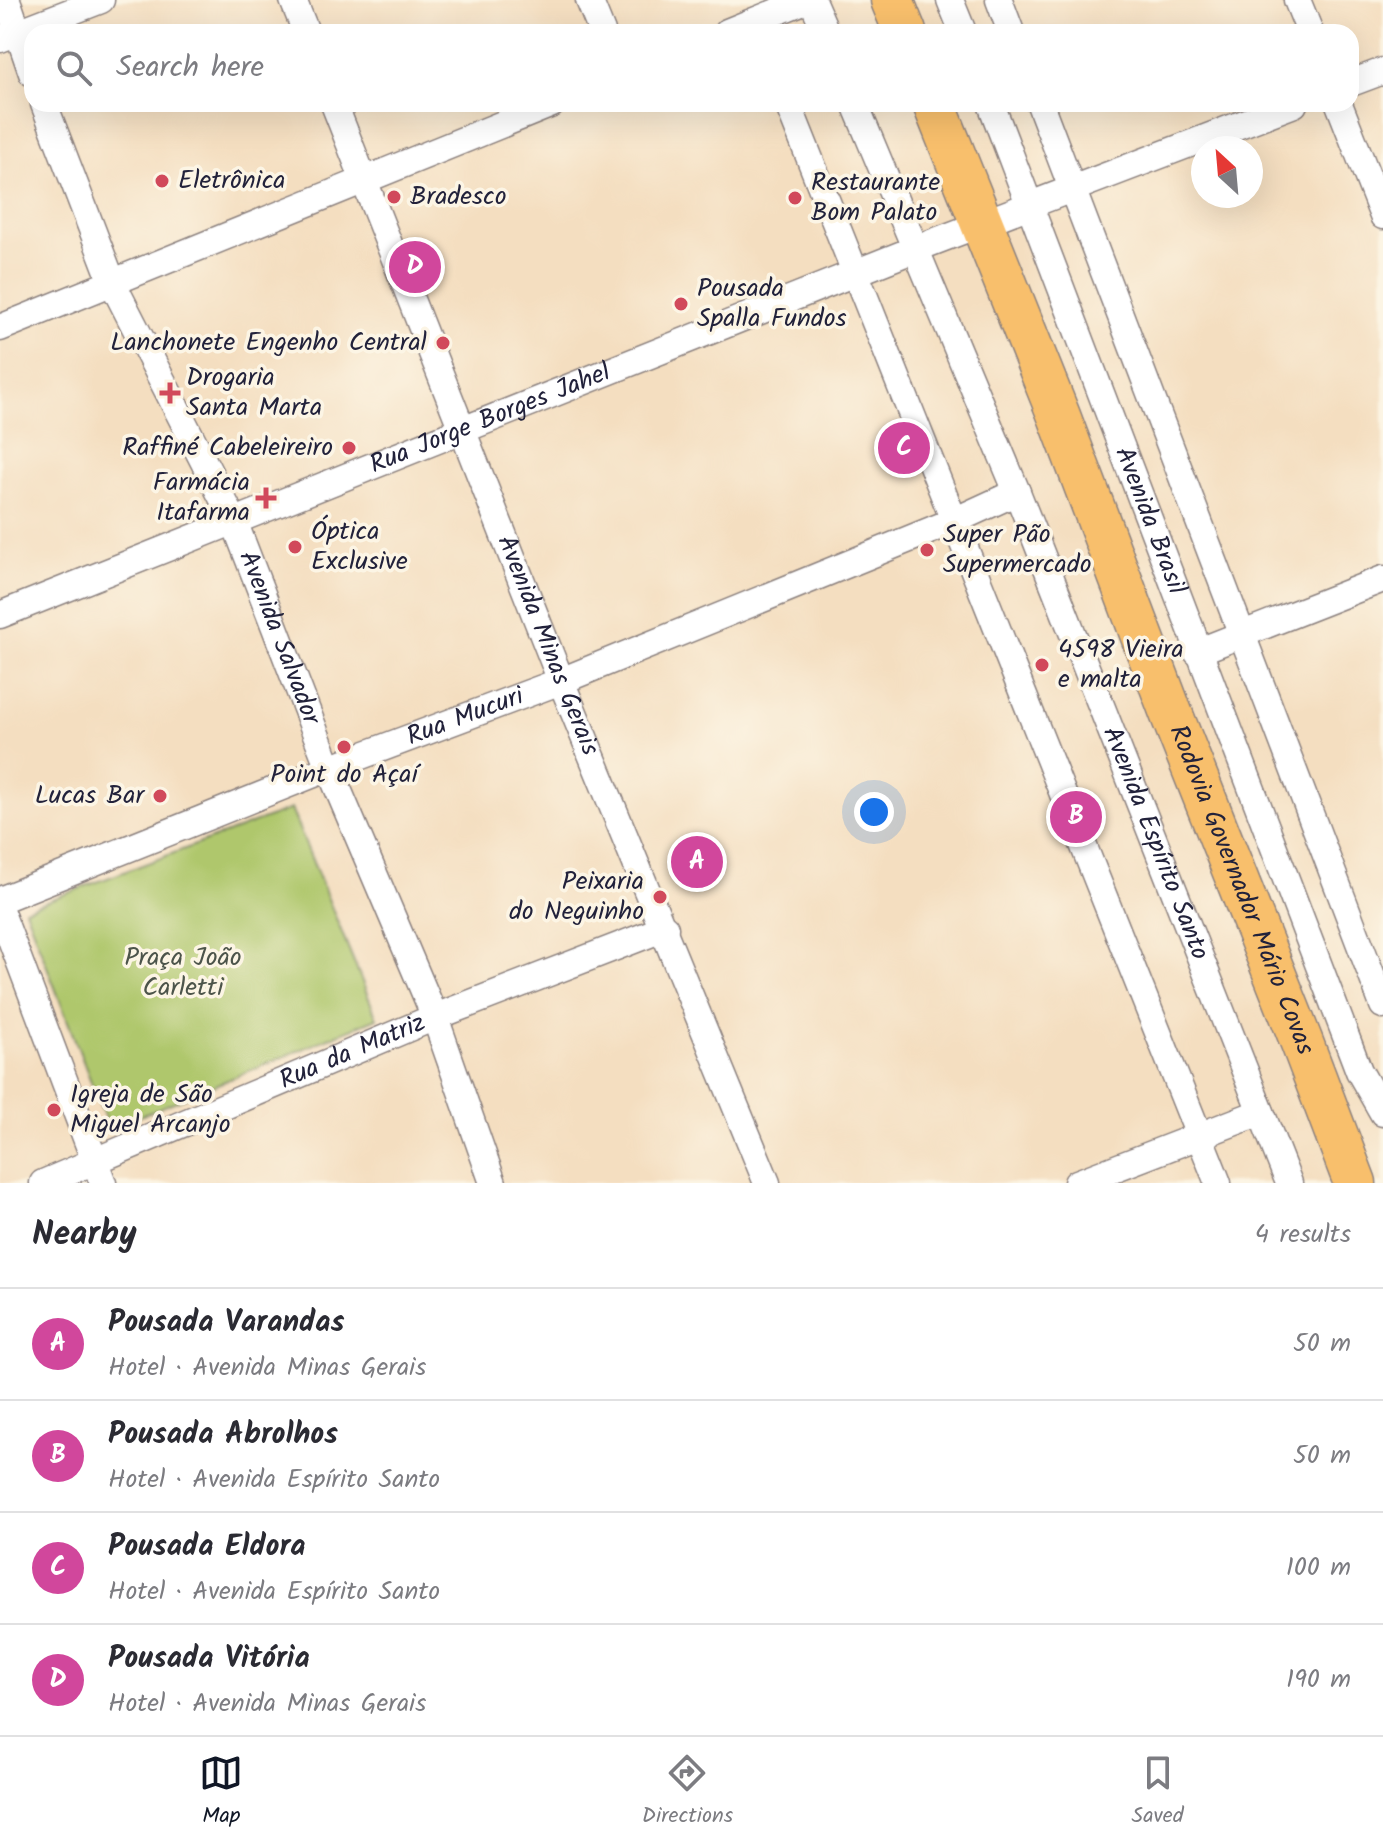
<!DOCTYPE html>
<html lang="en">
<head>
<meta charset="utf-8">
<style>
  body { margin:0; font-family:Kalam,sans-serif; background:#f2f2f3; color:#2b2b33 }
  .compass { position:absolute; left:1191px; top:136px; width:72px; height:72px; border-radius:50%; background:#fff; box-shadow:0 8px 32px #0002; rotate:334deg }
  .you { position:absolute; left:874px; top:812px; width:28px; height:28px; margin:-20px; border:6px solid #fff; border-radius:50%; background:#1a73e8; box-shadow:0 0 0 12px #1a73e833 }
  .badge { display:grid; place-items:center; width:52px; height:52px; border-radius:50%; background:#111827; color:#fff; font-size:26px; font-weight:700 }
  .pin { position:absolute; translate:-50% -50%; border:4px solid #fff; box-shadow:0 2px 8px #0006 }
  .list { margin:0; padding:0; list-style:none }
  h2 { display:flex; justify-content:space-between; align-items:center; height:104px; margin:0; padding:0 32px; font-size:34px }
  h2 small { font-size:26px; font-weight:400; color:#7c7c81 }
  .list li { display:grid; grid-template-columns:52px 1fr auto; gap:24px; align-items:center; box-sizing:border-box; height:112px; padding:0 32px; border-top:2px solid #e1e1e2 }
  .list b { display:block; font-size:30px; white-space:nowrap }
  .list p { margin:0; font-size:26px; white-space:nowrap; color:#7c7c81 }
  .list em { font-size:26px; font-style:normal; color:#7c7c81 }
  .icon { flex:none; width:44px; height:44px; fill:none; stroke:currentColor; stroke-width:2; stroke-linecap:round; stroke-linejoin:round }
  .map { position:relative; flex:none; width:1383px; height:1183px; overflow:hidden }
  .search { position:absolute; background:#fff; box-shadow:0 8px 32px #0002; left:24px; right:24px; top:24px; height:88px; display:flex; align-items:center; gap:20px; box-sizing:border-box; padding:0 28px; border-radius:24px; color:#7c7c81; font-size:30px }
  .sheet { height:552px; background:#fff }
  nav { display:flex; justify-content:space-around; align-items:center; box-sizing:border-box; height:112px; border-top:2px solid #e1e1e2; background:#fff; font-size:22px; color:#7c7c81 }
  nav a { display:grid; justify-items:center; gap:4px }
  nav .on { color:#111827 }
  .map>svg:first-child { display:block }
  .green { fill:#afc76c; stroke:#687454; stroke-width:2 }
  .lines { fill:none; stroke-linecap:round; stroke-linejoin:round }
  .minor-casing { stroke:#8b807e; stroke-width:29 }
  .trunk-casing { stroke:#8b807e; stroke-width:45 }
  .minor { stroke:#fff; stroke-width:26 }
  .trunk { stroke:#f8bf6c; stroke-width:42 }
  .poi-dot { fill:#d1495b; stroke:#fcf5e5; stroke-width:3 }
  .labels { text-anchor:middle; dominant-baseline:central; stroke-width:7; stroke-linejoin:round; paint-order:stroke }
  .poi-label { font-size:26px; fill:#22223b; stroke:#fcf5e5; text-anchor:start }
  .street-label { font-size:26px; fill:#22223b; stroke:#fcf5e5 }
  .park-label { font-size:26px; fill:#4c544a; stroke:#fcf5e5 }
</style>
</head>
<body>
<div class="map">
<svg width="1383" height="1183" viewBox="0 0 1383 1183">
  <rect width="100%" height="100%" fill="#fcf5e5"/>
  <filter id="ink" filterUnits="userSpaceOnUse"><feTurbulence type="fractalNoise" baseFrequency=".0125" numOctaves="2"/><feDisplacementMap in="SourceGraphic" scale="16" xChannelSelector="R" yChannelSelector="G"/><feConvolveMatrix kernelMatrix="1 2 1 2 8 2 1 2 1" color-interpolation-filters="sRGB"/></filter>
  <filter id="wash" filterUnits="userSpaceOnUse"><feTurbulence type="fractalNoise" baseFrequency=".006" numOctaves="4" result="noise"/><feDisplacementMap in="SourceGraphic" scale="32" xChannelSelector="R" yChannelSelector="G"/><feGaussianBlur stdDeviation="1.8" result="paint"/><feColorMatrix in="noise" values="0 0 0 0 0 0 0 0 0 0 0 0 0 0 0 0 0 1.4 0 .05"/><feComposite in="paint" operator="in"/></filter>
  <g filter="url(#wash)">
    <rect width="100%" height="100%" fill="#f4dec0"/>
    <polygon class="green" points="291,809 377,1018 109,1129 25,909"/>
  </g>
  <g filter="url(#ink)">
    <g class="lines">
      <defs>
        <g id="minor">
          <polyline points="7,0 32,73"/>
          <polyline points="293,0 306,32"/>
          <polyline points="589,0 602,32"/>
          <polyline points="812,0 826,32"/>
          <polyline points="950,0 963,32"/>
          <polyline points="999,0 1011,32"/>
          <polyline points="1297,0 1310,32"/>
          <polyline points="727,32 806,0"/>
          <polyline points="0,39 101,0"/>
          <polyline points="1351,83 1383,71"/>
          <path id="s1" d="M44,104L113,284L234,521L329,768L435,1017L493,1183"/>
          <path id="s2" d="M334,104L561,681L767,1183"/>
          <polyline points="788,104 1218,1183"/>
          <path id="s3" d="M855,104L1017,492L1289,1183"/>
          <path id="s4" d="M991,104L1359,1071L1383,1113"/>
          <polyline points="1040,104 1383,1005"/>
          <polyline points="1339,104 1383,216"/>
          <polyline points="0,328 552,104"/>
          <path id="s5" d="M0,615L915,249L1294,104"/>
          <polyline points="1197,652 1383,579"/>
          <path id="s6" d="M0,900L329,768L561,681L956,520L1017,492"/>
          <polyline points="0,910 103,1183"/>
          <path id="s7" d="M43,1183L435,1017L665,928"/>
          <polyline points="1077,1183 1261,1112"/>
        </g>
        <g id="trunk">
          <polyline points="892,0 905,32"/>
          <path id="s8" d="M934,104L1059,416L1171,713L1302,1043L1355,1183"/>
        </g>
      </defs>
      <use href="#minor" class="minor-casing"/>
      <use href="#trunk" class="trunk-casing"/>
      <use href="#minor" class="minor"/>
      <use href="#trunk" class="trunk"/>
    </g>
  </g>
  <g class="poi-dot">
    <circle cx="162" cy="181" r="8"/>
    <circle cx="394" cy="197" r="8"/>
    <circle cx="795" cy="198" r="8"/>
    <circle cx="681" cy="304" r="8"/>
    <circle cx="443" cy="343" r="8"/>
    <path d="M166 381h8v8h8v8h-8v8h-8v-8h-8v-8h8z"/>
    <circle cx="349" cy="448" r="8"/>
    <path d="M262 486h8v8h8v8h-8v8h-8v-8h-8v-8h8z"/>
    <circle cx="295" cy="547" r="8"/>
    <circle cx="927" cy="550" r="8"/>
    <circle cx="1042" cy="665" r="8"/>
    <circle cx="344" cy="747" r="8"/>
    <circle cx="160" cy="796" r="8"/>
    <circle cx="660" cy="897" r="8"/>
    <circle cx="54" cy="1110" r="8"/>
  </g>
  <g class="labels">
    <g class="poi-label">
      <text x="178" y="181">Eletrônica</text>
      <text x="811" y="183">Restaurante<tspan x="811" dy="30">Bom Palato</tspan></text>
      <text x="410" y="197">Bradesco</text>
      <text x="697" y="289">Pousada<tspan x="697" dy="30">Spalla Fundos</tspan></text>
      <text x="427" y="343" text-anchor="end">Lanchonete Engenho Central</text>
      <text x="186" y="378">Drogaria<tspan x="186" dy="30">Santa Marta</tspan></text>
      <text x="333" y="448" text-anchor="end">Raffiné Cabeleireiro</text>
      <text x="250" y="483" text-anchor="end">Farmácia<tspan x="250" dy="30">Itafarma</tspan></text>
      <text x="311" y="532">Óptica<tspan x="311" dy="30">Exclusive</tspan></text>
      <text x="943" y="535">Super Pão<tspan x="943" dy="30">Supermercado</tspan></text>
      <text x="1058" y="650">4598 Vieira<tspan x="1058" dy="30">e malta</tspan></text>
      <text x="344" y="775" text-anchor="middle">Point do Açaí</text>
      <text x="144" y="796" text-anchor="end">Lucas Bar</text>
      <text x="644" y="882" text-anchor="end">Peixaria<tspan x="644" dy="30">do Neguinho</tspan></text>
      <text x="70" y="1095">Igreja de São<tspan x="70" dy="30">Miguel Arcanjo</tspan></text>
    </g>
    <g class="street-label">
      <text stroke="none"><textPath href="#s5" startOffset="528">Rua Jorge Borges Jahel</textPath></text>
      <text stroke="none"><textPath href="#s4" startOffset="446">Avenida Brasil</textPath></text>
      <text stroke="none"><textPath href="#s1" startOffset="584">Avenida Salvador</textPath></text>
      <text stroke="none"><textPath href="#s2" startOffset="582">Avenida Minas Gerais</textPath></text>
      <text stroke="none"><textPath href="#s6" startOffset="500">Rua Mucuri</textPath></text>
      <text stroke="none"><textPath href="#s3" startOffset="798">Avenida Espírito Santo</textPath></text>
      <text stroke="none"><textPath href="#s8" startOffset="844">Rodovia Governador Mário Covas</textPath></text>
      <text stroke="none"><textPath href="#s7" startOffset="336">Rua da Matriz</textPath></text>
    </g>
    <g class="park-label">
      <text x="183" y="958">Praça João<tspan x="183" dy="30">Carletti</tspan></text>
    </g>
  </g>
</svg>
<svg class="compass" viewBox="-18 -18 36 36"><path d="M0-13l5 13h-10z" fill="#e53935"/><path d="M0 13l5-13h-10z" fill="#7c7c81"/></svg>
<div class="you"></div>
<div class="pin badge" style="left:697px;top:862px;background:#d1479c">A</div>
<div class="pin badge" style="left:1076px;top:817px;background:#d1479c">B</div>
<div class="pin badge" style="left:904px;top:448px;background:#d1479c">C</div>
<div class="pin badge" style="left:415px;top:267px;background:#d1479c">D</div>
<div class="search"><svg class="icon" aria-label="search" viewBox="0 0 24 24"><circle cx="10" cy="10" r="6"/><path d="M15 15l6 6"/></svg>Search here</div>
</div>
<section class="sheet">
<h2>Nearby<small>4 results</small></h2>
<ul class="list">
<li><span class="badge" style="background:#d1479c">A</span><div><b>Pousada Varandas</b><p>Hotel · Avenida Minas Gerais</p></div><em>50 m</em></li>
<li><span class="badge" style="background:#d1479c">B</span><div><b>Pousada Abrolhos</b><p>Hotel · Avenida Espírito Santo</p></div><em>50 m</em></li>
<li><span class="badge" style="background:#d1479c">C</span><div><b>Pousada Eldora</b><p>Hotel · Avenida Espírito Santo</p></div><em>100 m</em></li>
<li><span class="badge" style="background:#d1479c">D</span><div><b>Pousada Vitória</b><p>Hotel · Avenida Minas Gerais</p></div><em>190 m</em></li>
</ul>
</section>
<nav>
<a class="on"><svg class="icon" aria-label="map" viewBox="0 0 24 24"><path d="M3 6l6-2 6 2 6-2v14l-6 2-6-2-6 2zM9 4v14M15 6v14"/></svg>Map</a>
<a><svg class="icon" aria-label="directions" viewBox="0 0 24 24"><path d="M12 3l9 9-9 9-9-9zM9 14v-3h6M13 9l2 2-2 2"/></svg>Directions</a>
<a><svg class="icon" aria-label="saved" viewBox="0 0 24 24"><path d="M7 4h10v16l-5-4-5 4z"/></svg>Saved</a>
</nav>
</body>
</html>
